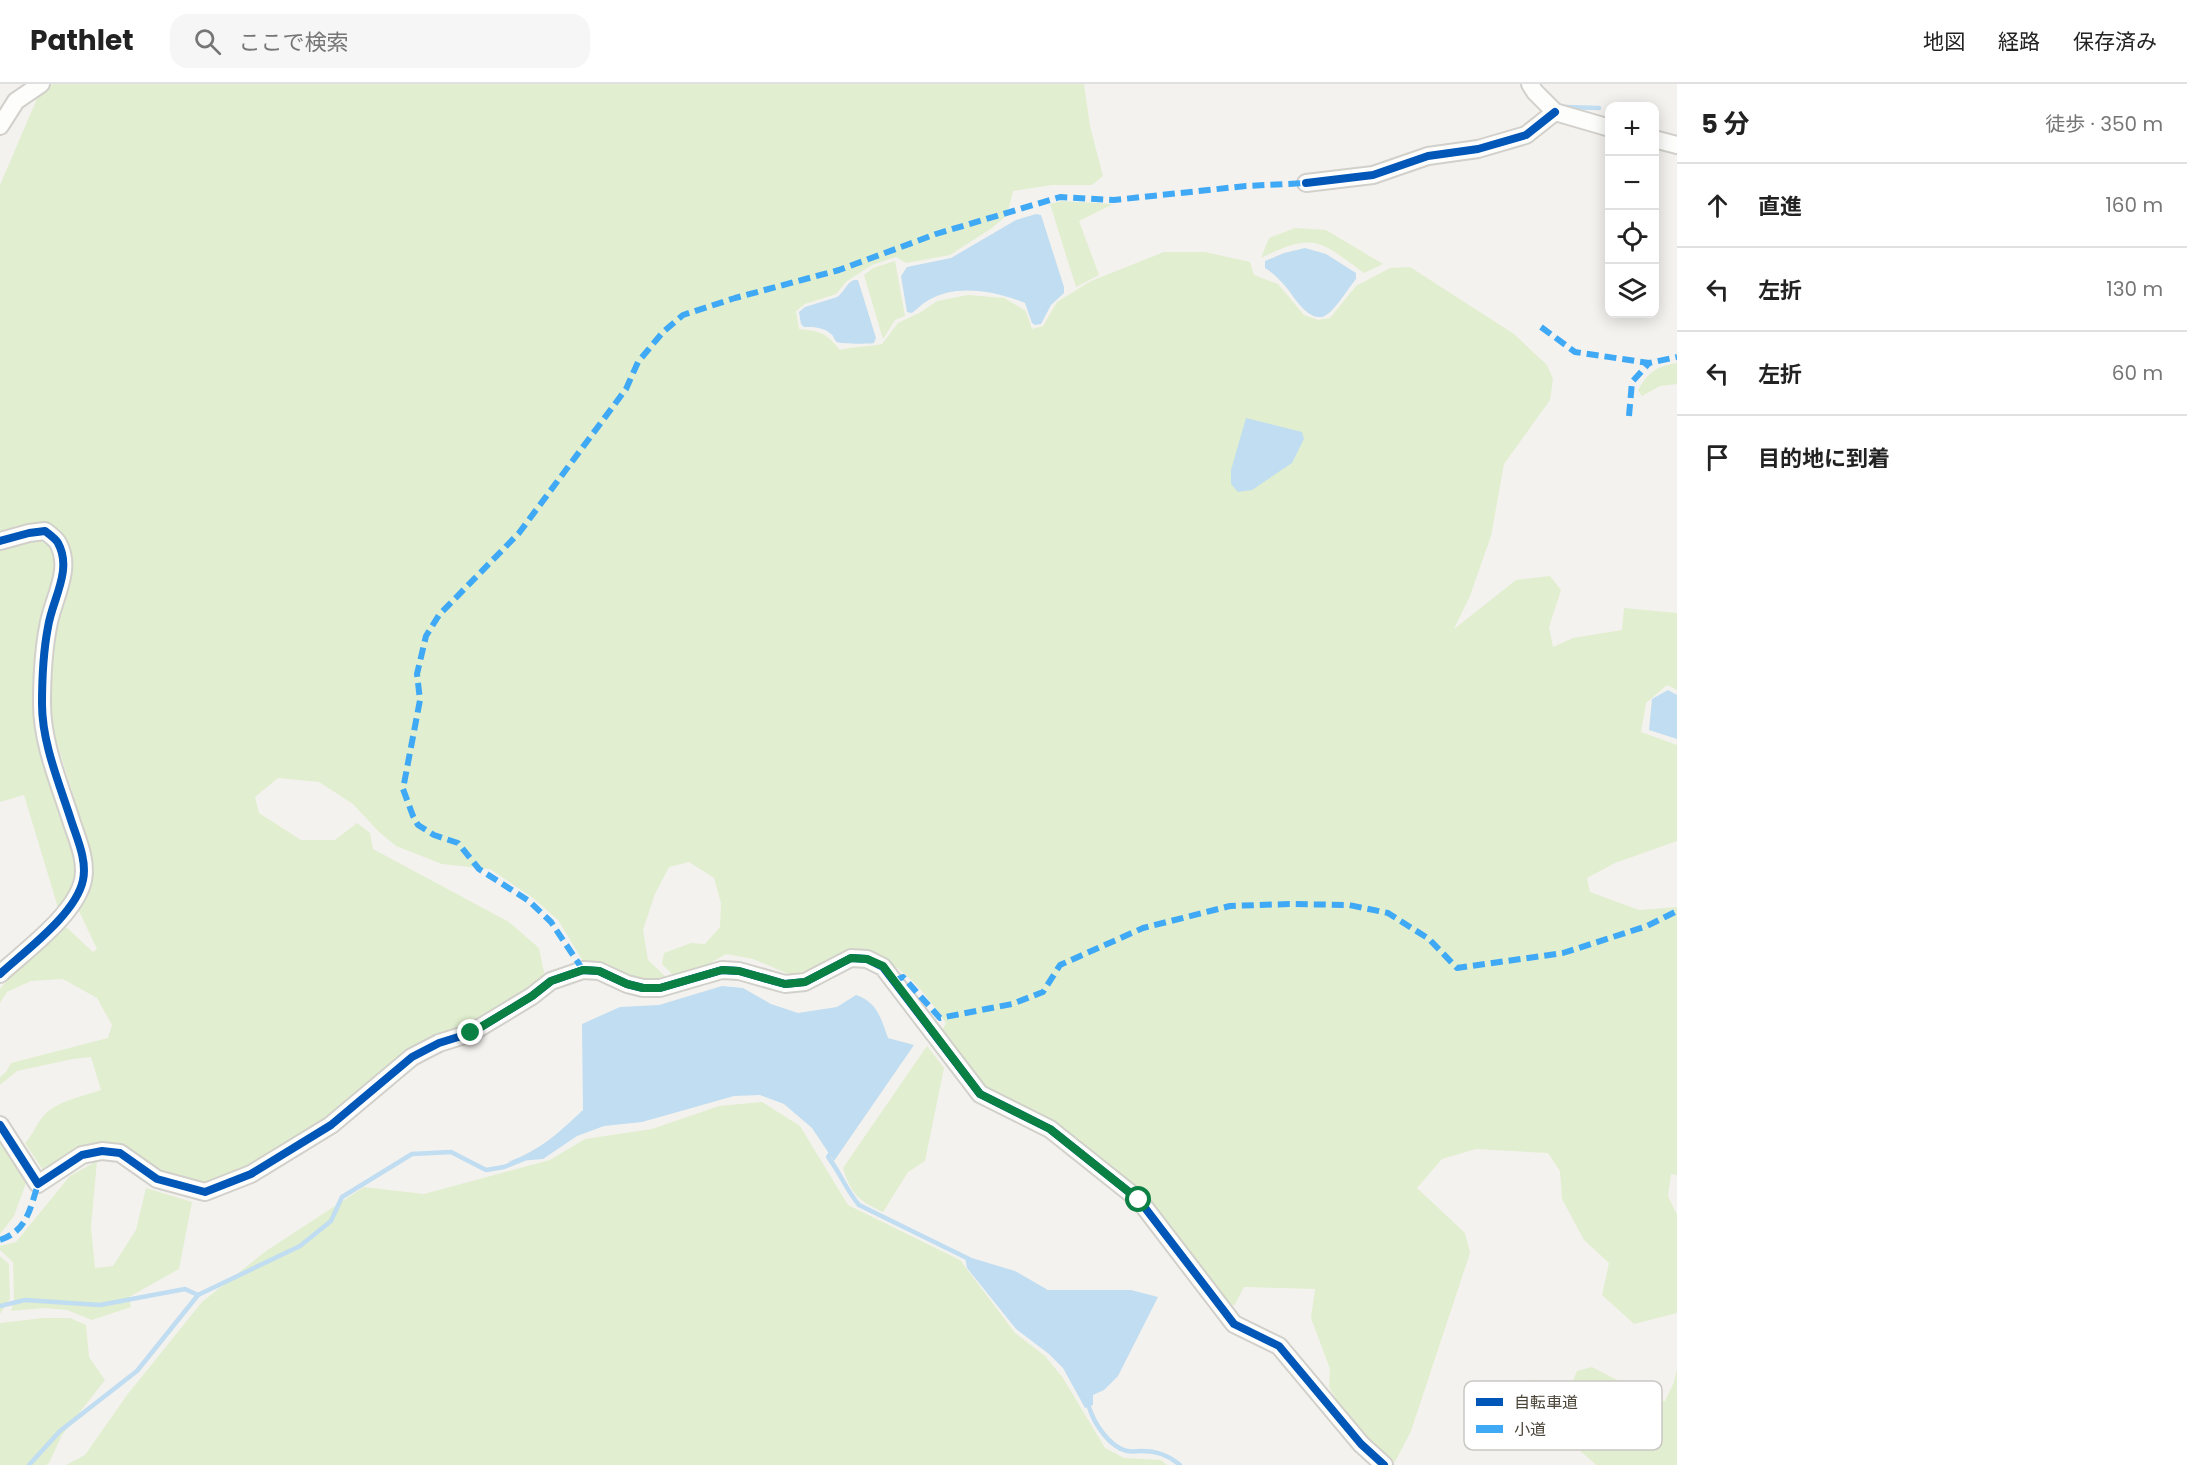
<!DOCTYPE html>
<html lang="ja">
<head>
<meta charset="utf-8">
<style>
  body { margin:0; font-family:Poppins,"Noto Sans JP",sans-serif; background:#f6f6f6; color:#222 }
  .controls { position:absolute; right:18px; top:18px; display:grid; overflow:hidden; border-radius:12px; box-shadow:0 3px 15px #0003 }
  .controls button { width:54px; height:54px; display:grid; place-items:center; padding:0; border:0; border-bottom:2px solid #e0e0e0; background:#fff; color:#222; font:30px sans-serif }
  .stop { position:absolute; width:18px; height:18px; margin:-14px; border:4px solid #0b8043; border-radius:50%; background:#fff }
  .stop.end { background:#0b8043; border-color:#fff; box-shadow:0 2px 6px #0008 }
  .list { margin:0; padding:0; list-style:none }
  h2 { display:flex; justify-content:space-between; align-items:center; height:78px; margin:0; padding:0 24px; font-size:26px }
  h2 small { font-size:20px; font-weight:400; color:#767676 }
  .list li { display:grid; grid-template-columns:39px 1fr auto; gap:18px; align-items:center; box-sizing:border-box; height:84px; padding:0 24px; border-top:2px solid #e0e0e0 }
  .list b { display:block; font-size:22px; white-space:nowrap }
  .list em { font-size:20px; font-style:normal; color:#767676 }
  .icon { flex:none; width:33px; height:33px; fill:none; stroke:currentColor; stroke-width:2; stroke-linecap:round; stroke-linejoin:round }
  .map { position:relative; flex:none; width:1677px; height:1381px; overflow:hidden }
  header { display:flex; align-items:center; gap:36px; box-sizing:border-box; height:84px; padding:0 30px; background:#fff; border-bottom:2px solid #e0e0e0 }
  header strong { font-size:28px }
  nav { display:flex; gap:33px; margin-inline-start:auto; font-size:21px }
  .search { width:420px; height:54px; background:#f6f6f6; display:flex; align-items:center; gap:15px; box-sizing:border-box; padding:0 21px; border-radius:18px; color:#767676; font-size:22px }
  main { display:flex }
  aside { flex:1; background:#fff }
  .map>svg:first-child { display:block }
  .green { fill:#e1eecf }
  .water { fill:#c0ddf1 }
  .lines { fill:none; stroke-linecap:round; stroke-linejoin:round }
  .stream { stroke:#c0ddf1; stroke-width:4.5 }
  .street-casing { stroke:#d2d0cb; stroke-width:20 }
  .street { stroke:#fdfdfc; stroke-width:16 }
  .quiet { stroke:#3fa9f5; stroke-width:6; stroke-dasharray:12 6; stroke-linecap:butt }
  .cycleway-casing { stroke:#fff; stroke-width:11 }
  .cycleway { stroke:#0057b8; stroke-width:8 }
  .route { stroke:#0b8043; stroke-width:8 }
  .key { fill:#fff; stroke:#c9c7c4; stroke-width:1.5 }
  .key-label { font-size:16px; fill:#4b4439 }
</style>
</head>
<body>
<header>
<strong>Pathlet</strong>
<div class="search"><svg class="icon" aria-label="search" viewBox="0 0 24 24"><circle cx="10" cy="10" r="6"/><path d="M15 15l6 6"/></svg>ここで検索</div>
<nav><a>地図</a><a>経路</a><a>保存済み</a></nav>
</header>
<main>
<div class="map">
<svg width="1677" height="1381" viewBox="0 0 1677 1381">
  <rect width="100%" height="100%" fill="#f4f2ee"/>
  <g class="green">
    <path d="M53,0H1084L1090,42L1103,92L1092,101H1052L1013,107L1007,131L992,144L950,171L906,179L896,173L872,181L847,197L836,210L805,220L796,227L799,245C821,247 826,249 840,266C854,262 867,263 882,260L898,239L921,228L937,217L968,211L1004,214L1026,227L1032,245L1043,242L1057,218L1091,197L1164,168H1205L1250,178L1254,191L1278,200L1304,231L1318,236L1330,234L1356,202L1390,184L1410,183L1514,250L1547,281L1553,295L1550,316L1504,380L1491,452L1470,512L1454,545L1516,496L1550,492L1561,506L1549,543L1553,563L1573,554L1622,546L1624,524L1677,529V606L1667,601L1646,619L1641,648L1677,661V757L1615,779L1587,794L1590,808L1639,826L1677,823V1091L1671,1090L1668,1112L1677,1131V1229L1634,1240L1602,1211L1609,1179L1584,1156L1562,1115L1560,1087L1548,1069L1476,1065L1442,1075L1417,1104L1465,1149L1470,1169L1411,1347L1395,1378L1370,1358L1343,1326L1329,1303L1330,1285L1311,1234L1315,1205L1244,1203L1234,1222L1217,1209L1188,1166L1142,1108L1053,1038L978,1001L941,949L946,939C922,905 909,888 871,868L791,891L753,875L726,870L702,884L674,892L662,880L664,869L691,859L705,860L720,843L721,819L714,794L689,778L669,783L655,810L643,846L648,876L667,894L648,899L584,879L558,836L533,814L490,785L442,780L396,762L378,747L353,720L319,698L278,694L255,713L259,729L301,756H335L357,739L370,749L373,765L509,838L539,864L545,893L516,915L462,945L327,1035L252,1081L205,1100L160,1090L105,1060L76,1065L43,1086L25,1059C32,1052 35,1043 41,1035C54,1017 81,1013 101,1006L91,973L73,975L17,987L0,1001V993L6,988L11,979L108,954L112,941L97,914L63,895L31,897L7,908L0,919V905L11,891L66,843L93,868L97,865L77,823L92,799L88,759L49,633L54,541L67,462L61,449L48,441L0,451V101L39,10Z"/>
    <polygon points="1061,117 1113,120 1079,137 1099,191 1076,203 1050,120"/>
    <path d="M1295,144L1326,146L1383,180L1364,189C1319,156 1314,148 1261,174L1269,154Z"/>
    <polygon points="895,177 905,232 895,236 883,255 864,191 873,184"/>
    <path d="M1677,279V300L1660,302L1642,312L1638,306C1650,287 1655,283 1677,279Z"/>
    <polygon points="41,454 50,460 56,478 40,544 34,643 76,781 71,807 59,827 24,711 0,718 0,463"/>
    <path d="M927,962L944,984L925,1077L908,1088L883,1128C859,1117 851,1110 843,1084Z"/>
    <polygon points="762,1018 800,1042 848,1121 960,1176 1015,1249 1045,1272 1063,1294 1105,1364 1124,1374 1161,1376 1167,1381 66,1381 85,1371 127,1311 202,1218 266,1167 364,1103 424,1110 550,1076 585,1055 652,1045 719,1022"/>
    <polygon points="0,1056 26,1099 14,1132 0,1150"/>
    <polygon points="97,1077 91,1143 95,1184 113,1182 136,1146 146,1104 192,1118 179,1185 129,1213 131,1223 92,1236 67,1226 44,1224 11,1227 14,1216 13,1178 0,1166 0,1162 16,1158 70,1092"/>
    <polygon points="0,1172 9,1180 10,1215 0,1230"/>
    <polygon points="43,1234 70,1234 86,1241 89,1273 105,1296 62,1351 49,1379 46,1381 0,1381 0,1239"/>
    <path d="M1592,1283L1615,1295L1644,1316L1665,1317L1674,1298L1677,1285V1381H1596C1583,1368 1559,1349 1541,1345C1521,1341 1498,1344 1479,1348V1333L1517,1317L1535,1296C1566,1305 1582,1315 1605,1337C1615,1346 1621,1357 1634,1362L1635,1355L1572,1299L1577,1287Z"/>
  </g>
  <g class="water">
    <path d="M1036,130L1041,131L1064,203V209L1051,221L1041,240L1035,241L1032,239L1025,219C996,207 955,199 927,217C922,220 917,225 912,229L907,228L901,192L907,183L951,174L1016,136Z"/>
    <path d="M1305,164L1326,170L1356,189V195C1347,206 1339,220 1329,229C1312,244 1295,214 1286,203C1279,195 1273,189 1265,184V177L1284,169Z"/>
    <path d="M854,196H858L876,254L874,259C870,260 840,260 837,258C834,256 834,252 831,250C824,243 813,243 804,243L801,240L799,228L805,223L837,213C844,209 846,199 854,196Z"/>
    <polygon points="1246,334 1302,348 1304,355 1292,379 1252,406 1238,408 1231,400 1231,386"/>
    <polygon points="1668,606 1677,611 1677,655 1649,646 1652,615"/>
    <path d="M722,902L743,904L771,920L798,929L837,923L856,911C877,918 881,934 888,954L914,961L834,1077L812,1044L784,1020L760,1011L734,1012L642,1038L604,1042L577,1052L543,1075L508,1078C539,1067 560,1048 583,1026L582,940L620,923L659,921Z"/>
    <polygon points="965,1172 1015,1187 1048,1206 1131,1206 1158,1213 1118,1292 1104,1306 1093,1311 1093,1321 1085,1324 1063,1284 1049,1270 1016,1245 967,1184"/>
  </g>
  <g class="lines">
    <g class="stream">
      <polyline points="1564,23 1599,24"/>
      <path d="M832,1068L828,1073C840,1088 846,1106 859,1121L969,1175"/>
      <polyline points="0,1222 25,1216 100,1221 185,1205 198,1211 300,1162 331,1137 342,1113 412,1070 451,1068 486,1086 504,1083 524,1075"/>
      <path d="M1089,1323C1094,1339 1109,1363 1127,1367C1131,1368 1137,1367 1141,1367C1157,1367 1168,1371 1180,1381"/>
      <polyline points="29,1381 60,1347 137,1287 198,1211"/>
    </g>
    <defs>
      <g id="street">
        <polyline points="1530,0 1535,8 1555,28 1610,44"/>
        <polyline points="0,42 16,17 41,0"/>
        <polyline points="1654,55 1677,61"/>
        <polyline points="1306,99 1373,91 1428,72 1478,65 1526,51 1555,28"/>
        <path d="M0,457L29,449L45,447C49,450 56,455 58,459C73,486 52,516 48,543C43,569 42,594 42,620C42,660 60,701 72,739C78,757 87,777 83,796C76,830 25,867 0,890"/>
        <polyline points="0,1041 38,1100 82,1071 102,1067 120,1069 157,1095 205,1108 251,1090 331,1041 412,973 439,959 471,949 532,912 551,897 583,886 599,887 627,900 643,904 660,904 722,886 739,887 785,900 805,898 851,874 867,875 883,883 980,1010 1050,1045 1139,1116 1234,1240 1279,1262 1361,1360 1384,1381"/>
      </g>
    </defs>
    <use href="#street" class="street-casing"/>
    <use href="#street" class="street"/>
    <g class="quiet">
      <polyline points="1541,243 1575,268 1649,279 1677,273"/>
      <polyline points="1629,332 1632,298 1649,279"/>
      <polyline points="583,886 551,838 529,817 479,785 458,759 434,751 418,741 413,732 403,705 420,616 417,590 426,552 439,531 519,449 626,305 638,278 663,248 683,231 735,214 839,186 936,150 1060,113 1114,116 1246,102 1306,99"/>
      <polyline points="894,897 903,893 940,934 1012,920 1043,908 1060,881 1143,844 1230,822 1289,820 1349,821 1388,829 1429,855 1457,884 1563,869 1647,842 1677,827"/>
      <path d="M0,1156C27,1147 30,1125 38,1100"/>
    </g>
    <defs>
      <g id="cycleway">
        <polyline points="1306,99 1373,91 1428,72 1478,65 1526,51 1555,28"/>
        <path d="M0,457L29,449L45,447C49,450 56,455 58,459C73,486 52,516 48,543C43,569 42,594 42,620C42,660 60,701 72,739C78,757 87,777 83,796C76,830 25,867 0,890"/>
        <polyline points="0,1041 38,1100 82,1071 102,1067 120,1069 157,1095 205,1108 251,1090 331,1041 412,973 439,959 471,949 532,912 551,897 583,886 599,887 627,900 643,904 660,904 722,886 739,887 785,900 805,898 851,874 867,875 883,883 980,1010 1050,1045 1139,1116 1234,1240 1279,1262 1361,1360 1384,1381"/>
      </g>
    </defs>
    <use href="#cycleway" class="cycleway-casing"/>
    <use href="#cycleway" class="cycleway"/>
  </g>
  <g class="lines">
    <polyline class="route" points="471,949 532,912 551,897 583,886 599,887 627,900 643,904 660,904 722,886 739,887 785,900 805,898 851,874 867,875 883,882 980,1010 1050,1045 1139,1116"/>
  </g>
  <rect x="1464" y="1297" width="198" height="69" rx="9" class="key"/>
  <rect x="1476" y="1314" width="27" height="8" fill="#0057b8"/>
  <rect x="1476" y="1341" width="27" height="8" fill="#3fa9f5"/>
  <g class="key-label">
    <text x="1514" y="1324">自転車道</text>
    <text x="1514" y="1351">小道</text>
  </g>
</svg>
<div class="controls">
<button>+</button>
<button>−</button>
<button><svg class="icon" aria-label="locate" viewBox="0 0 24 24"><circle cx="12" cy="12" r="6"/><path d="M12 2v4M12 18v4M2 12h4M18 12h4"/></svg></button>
<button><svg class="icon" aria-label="layers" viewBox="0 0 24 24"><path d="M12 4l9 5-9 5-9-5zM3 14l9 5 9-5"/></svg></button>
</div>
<div class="stop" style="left:1139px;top:1116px"></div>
<div class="stop end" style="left:471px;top:949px"></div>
</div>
<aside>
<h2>5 分<small>徒歩 · 350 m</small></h2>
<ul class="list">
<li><svg class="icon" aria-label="ahead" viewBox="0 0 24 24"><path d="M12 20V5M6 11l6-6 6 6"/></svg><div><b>直進</b></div><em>160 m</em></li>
<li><svg class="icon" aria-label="left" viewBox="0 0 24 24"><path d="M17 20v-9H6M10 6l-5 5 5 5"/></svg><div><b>左折</b></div><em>130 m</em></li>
<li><svg class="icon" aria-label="left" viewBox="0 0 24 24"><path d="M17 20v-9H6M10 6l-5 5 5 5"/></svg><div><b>左折</b></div><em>60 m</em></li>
<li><svg class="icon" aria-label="arrive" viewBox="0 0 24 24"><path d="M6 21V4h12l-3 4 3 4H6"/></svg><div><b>目的地に到着</b></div></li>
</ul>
</aside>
</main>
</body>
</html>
